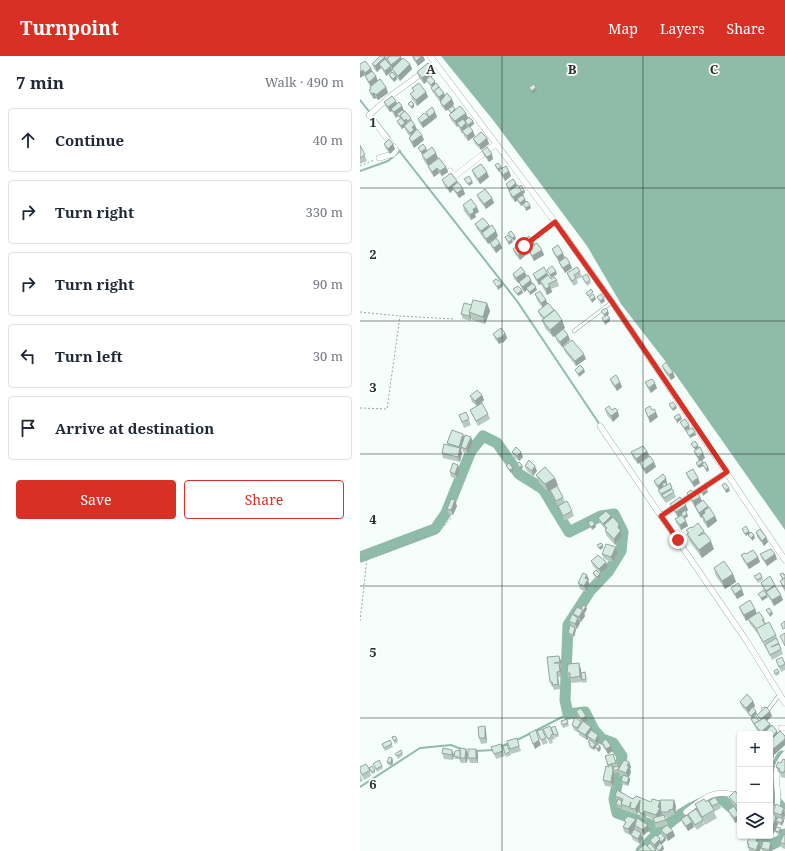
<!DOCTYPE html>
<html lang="en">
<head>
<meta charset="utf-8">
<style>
  body { margin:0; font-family:"Noto Serif",serif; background:#f2f2f3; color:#1f2937 }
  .controls { position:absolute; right:12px; bottom:12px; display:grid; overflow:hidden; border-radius:4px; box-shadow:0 1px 3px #0004 }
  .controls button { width:36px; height:36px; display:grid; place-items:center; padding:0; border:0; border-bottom:1px solid #e0e1e3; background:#fff; color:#1f2937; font:20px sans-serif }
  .stop { position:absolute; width:12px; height:12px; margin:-9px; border:3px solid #d93025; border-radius:50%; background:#fff }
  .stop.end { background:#d93025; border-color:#fff; box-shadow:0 1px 4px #0008 }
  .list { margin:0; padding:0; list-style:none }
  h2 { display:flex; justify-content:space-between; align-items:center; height:52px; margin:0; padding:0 16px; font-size:17px }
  h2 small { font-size:13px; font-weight:400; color:#747a83 }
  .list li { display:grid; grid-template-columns:26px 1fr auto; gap:12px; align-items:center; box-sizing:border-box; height:64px; margin:0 8px 8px; padding:0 8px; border:1px solid #e0e1e3; border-radius:4px }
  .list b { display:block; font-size:15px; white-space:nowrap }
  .list em { font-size:13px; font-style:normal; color:#747a83 }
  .actions { display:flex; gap:8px; padding:12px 16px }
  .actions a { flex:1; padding:9px 0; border:1px solid #d93025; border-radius:4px; text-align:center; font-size:14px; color:#d93025 }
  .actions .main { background:#d93025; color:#fff }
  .icon { flex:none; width:22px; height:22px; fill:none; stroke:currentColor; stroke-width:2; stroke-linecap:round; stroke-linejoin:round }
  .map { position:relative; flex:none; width:425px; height:795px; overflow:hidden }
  header { display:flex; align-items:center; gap:24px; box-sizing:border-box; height:56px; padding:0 20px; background:#d93025; color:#fff }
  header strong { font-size:19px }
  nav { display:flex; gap:22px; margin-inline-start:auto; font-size:14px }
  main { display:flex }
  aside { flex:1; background:#fff }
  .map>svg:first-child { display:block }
  .water { fill:#8fbba9 }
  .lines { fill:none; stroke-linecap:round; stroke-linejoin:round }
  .stream { stroke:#8fbba9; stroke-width:2 }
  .river { stroke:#8fbba9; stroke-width:11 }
  .lane-casing { stroke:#788d84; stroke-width:4 }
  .street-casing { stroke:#788d84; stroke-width:6 }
  .path { stroke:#9ca5a1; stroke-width:1; stroke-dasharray:2 2; stroke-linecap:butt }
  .lane { stroke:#fff; stroke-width:3 }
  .street { stroke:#fff; stroke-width:5.5 }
  .wall { fill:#b7cac2 }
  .shaded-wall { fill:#95a49e }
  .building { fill:#d5ebe1; stroke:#95a49e }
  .route { stroke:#d93025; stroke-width:5 }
  .grid { fill:none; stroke:#27302c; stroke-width:1; stroke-opacity:0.55 }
  .grid-label { font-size:13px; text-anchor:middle; font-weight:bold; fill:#27302c; stroke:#fff; stroke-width:3.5; stroke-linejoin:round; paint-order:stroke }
</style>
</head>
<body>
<header>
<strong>Turnpoint</strong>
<nav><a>Map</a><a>Layers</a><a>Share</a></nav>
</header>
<main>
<aside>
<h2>7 min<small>Walk · 490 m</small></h2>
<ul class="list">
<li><svg class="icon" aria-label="ahead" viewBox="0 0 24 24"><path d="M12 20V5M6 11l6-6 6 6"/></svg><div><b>Continue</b></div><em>40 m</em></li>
<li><svg class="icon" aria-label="right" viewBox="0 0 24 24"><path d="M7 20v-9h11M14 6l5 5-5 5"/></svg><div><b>Turn right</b></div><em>330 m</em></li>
<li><svg class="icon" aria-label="right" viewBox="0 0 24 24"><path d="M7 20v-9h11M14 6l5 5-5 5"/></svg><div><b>Turn right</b></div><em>90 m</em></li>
<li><svg class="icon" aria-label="left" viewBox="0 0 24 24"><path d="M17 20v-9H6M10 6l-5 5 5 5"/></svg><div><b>Turn left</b></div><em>30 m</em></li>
<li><svg class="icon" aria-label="arrive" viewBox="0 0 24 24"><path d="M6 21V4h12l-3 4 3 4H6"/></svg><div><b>Arrive at destination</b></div></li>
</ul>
<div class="actions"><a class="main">Save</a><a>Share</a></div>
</aside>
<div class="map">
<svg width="425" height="795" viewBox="0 0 425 795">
  <rect width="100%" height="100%" fill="#f5fefa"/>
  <polygon class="water" points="81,0 425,0 425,474 316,319 261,248 227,190 133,64"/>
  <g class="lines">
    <g class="stream">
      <polyline points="0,44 30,82"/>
      <polyline points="37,92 157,245 240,369"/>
      <polyline points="0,115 28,105 40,95"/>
      <polyline points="175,675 208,658"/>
      <polyline points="157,684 171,677"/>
      <polyline points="140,691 149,687"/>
      <polyline points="115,695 134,694"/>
      <polyline points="0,731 60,692 91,689 101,693"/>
    </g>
    <g class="river">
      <polyline points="0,501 75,473 86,457 111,395 123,380 137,387 159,418 183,433 209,476 241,460 254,458 263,476 261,495 248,516 230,535 208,569 205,644 208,658 225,656 234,674 242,683 253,687 262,700 260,715 254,743 257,757 289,768 298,777"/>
      <polyline points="422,700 412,718 416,745 425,756"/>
      <polyline points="394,780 411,789 421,784 425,778"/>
      <path d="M281,795C301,772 330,746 360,742L380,759"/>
    </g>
    <defs>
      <g id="lane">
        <polyline points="214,275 252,246"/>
        <polyline points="403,653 408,654 420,638"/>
      </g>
      <g id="street">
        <polyline points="70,0 201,174 252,246 425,504"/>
        <polyline points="19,102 33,98 36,94 9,59 32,39 76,7"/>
        <polyline points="90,115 95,120 136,88"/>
        <polyline points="240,370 301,460"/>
        <polyline points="367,416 301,460 388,587 425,647"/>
        <polyline points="421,672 425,672"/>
        <path d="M326,756C346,740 356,732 380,741"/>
        <path d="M410,760C425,752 413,726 417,712C418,707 421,703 425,698"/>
      </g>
    </defs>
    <use href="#lane" class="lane-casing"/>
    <use href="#street" class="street-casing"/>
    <g class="path">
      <polyline points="0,110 14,104"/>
      <polyline points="171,184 191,169"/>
      <polyline points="0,256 40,260"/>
      <polyline points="0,352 27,353 40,260 94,263"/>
      <polyline points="0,503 15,501 80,475 91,462"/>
      <polyline points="0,565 7,502"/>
    </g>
    <use href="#lane" class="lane"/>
    <use href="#street" class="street"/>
  </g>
  <g class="wall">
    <polygon points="20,0 40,0 42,3 50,8 52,13 40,25 36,21 37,23 34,26 30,22 29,19 34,18 32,13 31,11 32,15 26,20 21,12 17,16 14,13 12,8"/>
    <polygon points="52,0 63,0 65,4 58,10 53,3"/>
    <polygon points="0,8 11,12 12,15 16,20 18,25 26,31 28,37 18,44 16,42 14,43 11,39 9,34 11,33 10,31 10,30 7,25 5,20"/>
    <polygon points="73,13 75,18 71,21 75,25 75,28 85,39 94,48 93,50 95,53 108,62 104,65 113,65 114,68 110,71 115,80 108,85 104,80 103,77 102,77 99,72 98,70 97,71 91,64 89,59 91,57 89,53 86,55 82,51 80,46 72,35 71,32 71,31 67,25 64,28 59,22 57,16"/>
    <polygon points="52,32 66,36 68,41 57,50 52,43 50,38 54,35"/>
    <polygon points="24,46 37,47 42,50 44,55 51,62 57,74 64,84 54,92 51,87 49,82 50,81 46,75 44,71 42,73 38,68 37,65 40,63 38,60 36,62 33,58 32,55 30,56 26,51"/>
    <polygon points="66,56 75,56 77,61 63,72 60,68 58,63 67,59"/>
    <polygon points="127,82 129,88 121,94 115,88 113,83"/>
    <polygon points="24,88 35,93 30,98 26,93"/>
    <polygon points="0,89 7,105 0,108"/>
    <polygon points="122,95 133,103 129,106 124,100"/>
    <polygon points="76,97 78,102 68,110 64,105 62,99"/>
    <polygon points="135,109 149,115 151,120 145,125 141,119 140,115 139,116 136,112"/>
    <polygon points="68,110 86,111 88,116 82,120 79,117 74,121 70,115"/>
    <polygon points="112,114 129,121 120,128 114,120"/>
    <polygon points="82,124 103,133 105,138 99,142 93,134 90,137 84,129"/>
    <polygon points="156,127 157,130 165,136 163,138 163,140 166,146 171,152 166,155 163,148 161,150 157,144 155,146 151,141 146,128"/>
    <polygon points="117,139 132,142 134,147 126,153 119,144"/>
    <polygon points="103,149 119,156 115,158 116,161 111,164 104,155"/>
    <polygon points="115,168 129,169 130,171 138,180 136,182 140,187 142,192 136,197 132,192 130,187 128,188 117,173"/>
    <polygon points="163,185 175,189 182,194 184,199 174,205 170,198 169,195 165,190"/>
    <polygon points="198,189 199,206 194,198 192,193"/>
    <polygon points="153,193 167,198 160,204 155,198"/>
    <polygon points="199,206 212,212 205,217 201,211"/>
    <polygon points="220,215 222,221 217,223 218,227 214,230 209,223 207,217"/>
    <polygon points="187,217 191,223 197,224 199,230 191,233 192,236 187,239 182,230 181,228 179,229 175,223 173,218"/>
    <polygon points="153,218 167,220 171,224 172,228 177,234 170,239 167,234 164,236 161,231 159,226 158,227 154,223"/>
    <polygon points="222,221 230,224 231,227 227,230"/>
    <polygon points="175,238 186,244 187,247 202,264 205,272 203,273 208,279 210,284 202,291 197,285 195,280 193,281 185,272 182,264 183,263 180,260 178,255 182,251 177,244"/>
    <polygon points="127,247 130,255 125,268 112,264 111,262 111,265 103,263 101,258 112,249"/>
    <polygon points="145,277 147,282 143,287 142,286 139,288 135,283 133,278"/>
    <polygon points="203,291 226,303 216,310 205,296"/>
    <polygon points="302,310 315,321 311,324 304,315"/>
    <polygon points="250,323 262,331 257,335 252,328"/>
    <polygon points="285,326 297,332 291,337 287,331"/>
    <polygon points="122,339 124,344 118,350 128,358 130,363 118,370 110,354 117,350 112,346 110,340"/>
    <polygon points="245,353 252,354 259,360 253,366 247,359"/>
    <polygon points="106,356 111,369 104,372 99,359"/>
    <polygon points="104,381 113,386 108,398 103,396 102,392 101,394 102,397 100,406 83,402 82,397 88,389 87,387"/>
    <polygon points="287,395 289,400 278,408 273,402 271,396"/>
    <polygon points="334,395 345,402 342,404 349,414 347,416 343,410 339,412 336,407 339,405 336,400"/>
    <polygon points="152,396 161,396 163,401 159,405 154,401"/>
    <polygon points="294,406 296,411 286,418 282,413 280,407"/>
    <polygon points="98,409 100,414 97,423 91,421 90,416"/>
    <polygon points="146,410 154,414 151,417 147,412"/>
    <polygon points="165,410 177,415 173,420 167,415"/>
    <polygon points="326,417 338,422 340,427 334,431 328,422"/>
    <polygon points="176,419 198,429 197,430 203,441 205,446 212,455 214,460 205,465 200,455 198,450 192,439 190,434 188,436 179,427"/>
    <polygon points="294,425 307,427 307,428 312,432 316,441 306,447 300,439 299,434 296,430"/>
    <polygon points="327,437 334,438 340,441 342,445 348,450 355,460 357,465 348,472 343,465 342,461 341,462 337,455 335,451 329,442"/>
    <polygon points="310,448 328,454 326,456 328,460 325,463 328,470 321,474 317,468 315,463 318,461 312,453"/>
    <polygon points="97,450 93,459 89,458 87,453"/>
    <polygon points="251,460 252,462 261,473 260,474 262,480 255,489 246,479 245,474 245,473 240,467 238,462"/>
    <polygon points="332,472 344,475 354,493 342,502 330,486 327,478 328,478 326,474"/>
    <polygon points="396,476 406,481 408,486 404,490 397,481"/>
    <polygon points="256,491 258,497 253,506 244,503 242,498"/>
    <polygon points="386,498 398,501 400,506 389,513 383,504 381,499"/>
    <polygon points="400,498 415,498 417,503 407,510 402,503"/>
    <polygon points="231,505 246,506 248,511 241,518 233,510"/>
    <polygon points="354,512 373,518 376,526 365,533 356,520"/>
    <polygon points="233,517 240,518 241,521 238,524 234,520"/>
    <polygon points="420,518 424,519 425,518 425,536 422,530 420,525 422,523"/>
    <polygon points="227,519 229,524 228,525 230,529 226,536 220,533 218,527"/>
    <polygon points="394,520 402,521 403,524 398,527"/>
    <polygon points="401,527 417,532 423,544 414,550 403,532"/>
    <polygon points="371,532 384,539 377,543 373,537"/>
    <polygon points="379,551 395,553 396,557 404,563 406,568 416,579 423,598 412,604 407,593 406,593 398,578 390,568 388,563 386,565 381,556"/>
    <polygon points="221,553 227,553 224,558 225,560 221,566 220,566 220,567 217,573 216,573 216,574 214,581 209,579 208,577 211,570 209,565 214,559 213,558"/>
    <polygon points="199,600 201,605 201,621 198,621 200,633 194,634 193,631 192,631 190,626"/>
    <polygon points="416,604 425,608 425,614 421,616"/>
    <polygon points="221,613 221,617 226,619 227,626 223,627 221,621 222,626 212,627 210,622 209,623 207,617"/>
    <polygon points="417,613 420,618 416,620 414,615"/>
    <polygon points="393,645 395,650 393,652 397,658 392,662 389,659 388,657 382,651 380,646"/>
    <polygon points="216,655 228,665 225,667 240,684 237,689 240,690 241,693 239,696 236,694 235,692 234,694 230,692 229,689 229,688 228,686 229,685 228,683 227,684 219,679 219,677 214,674 212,669 221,666 218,661"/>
    <polygon points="397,659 412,660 407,665 410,668 411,670 418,677 425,680 425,689 414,699 413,699 414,701 412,703 410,700 410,678 400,678 396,673 391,663 399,665 400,664"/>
    <polygon points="207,663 209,670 203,672 201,665"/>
    <polygon points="125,670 126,675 127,687 121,688 119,682"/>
    <polygon points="190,670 195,683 192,684 193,687 190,688 183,673"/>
    <polygon points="195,670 199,680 195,682 191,672"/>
    <polygon points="182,673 188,687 183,689 177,675"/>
    <polygon points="32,681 37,683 38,686 35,688"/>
    <polygon points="157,682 161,695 151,698 147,685"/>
    <polygon points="30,684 33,691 25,695 22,688"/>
    <polygon points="242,686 253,695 248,698 243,691"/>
    <polygon points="141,688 145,700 136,703 131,691"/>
    <polygon points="147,689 151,699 146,701 143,690"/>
    <polygon points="116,693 118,698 118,707 110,707 108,702"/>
    <polygon points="92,694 94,699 93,704 84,703 82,697"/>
    <polygon points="42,697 43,699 38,703 35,698"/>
    <polygon points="108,698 107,707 101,707 99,703 95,703 94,700"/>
    <polygon points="253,698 259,713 269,706 271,711 270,713 271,716 269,721 270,724 268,730 262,728 261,725 263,720 260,720 259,716 255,717 254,713 255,719 253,731 245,730 243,724 248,711 245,700"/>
    <polygon points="32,702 33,705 32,710 28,709 27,706"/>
    <polygon points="425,704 425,722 421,721 420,717 418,716 416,711"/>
    <polygon points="13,708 22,710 23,712 17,716"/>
    <polygon points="0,711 10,714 11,720 4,724 0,716"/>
    <polygon points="9,712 15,714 15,717 12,718"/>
    <polygon points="0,718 3,725 0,726"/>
    <polygon points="255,740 291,746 314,744 316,750 315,759 311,759 311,761 305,761 308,769 296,772 293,763 286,760 285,763 280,761 279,756 277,758 272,757 272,755 271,756 257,751 256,748 257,745"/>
    <polygon points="369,741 380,741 380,757 371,746"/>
    <polygon points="349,745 359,747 361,752 354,756 357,762 345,769 338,755 335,748 346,746 350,748"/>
    <polygon points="374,750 375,767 370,759 368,754"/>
    <polygon points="425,753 425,764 424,763 424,765 422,770 418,768 417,771 422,775 420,779 416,777 415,775 410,784 403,781 402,780 410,780 414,758 413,756"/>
    <polygon points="328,758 343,764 344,769 337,774 333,768 334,771 328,775 323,768 321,763 330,763"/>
    <polygon points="264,764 276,765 288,769 290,774 284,779 281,777 283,783 280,788 273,784 271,779 276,775 275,772 270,779 264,776 263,771 265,767"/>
    <polygon points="301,774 313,775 315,780 308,785 306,782 306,784 302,788 301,787 304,793 302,795 297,795 296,793 296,795 277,795 287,790 291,789 290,784 302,779"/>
    <polygon points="425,779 425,793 422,792 420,786"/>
    <polygon points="397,782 401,791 400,795 389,795 387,787"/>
    <polygon points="411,786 413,792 412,795 402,795 401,792"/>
  </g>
  <g class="shaded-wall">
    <polygon points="62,0 63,0 65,4 58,10 56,5"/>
    <polygon points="25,1 27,6 19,8 21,12 17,16 15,10"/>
    <polygon points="41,1 43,6 33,14 31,9"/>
    <polygon points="50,8 52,13 40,25 38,20"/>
    <polygon points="31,10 32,15 26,20 25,15"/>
    <polygon points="11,12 13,18 7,22 5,17"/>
    <polygon points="73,13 75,18 64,28 62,22"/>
    <polygon points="3,14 5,19 0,22 0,16"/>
    <polygon points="16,20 18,26 11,31 9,26"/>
    <polygon points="36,20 37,23 34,26 33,23"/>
    <polygon points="75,25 75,28 72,31 71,29"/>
    <polygon points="26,31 28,37 18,44 16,39"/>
    <polygon points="176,32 177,35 172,38 171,35"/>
    <polygon points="66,36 68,41 57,50 56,44"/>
    <polygon points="14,37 16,42 14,43 12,38"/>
    <polygon points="84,37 86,42 81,46 79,41"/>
    <polygon points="92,43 94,48 86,55 84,50"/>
    <polygon points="36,45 38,50 31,53 32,55 30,56 28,51"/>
    <polygon points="54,48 54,51 52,53 51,51"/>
    <polygon points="42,50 44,55 37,58 38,60 36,62 34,56"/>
    <polygon points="75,56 77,61 71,66 69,61"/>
    <polygon points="106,57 108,62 99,69 97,67 98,70 97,71 95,65"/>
    <polygon points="69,61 71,66 63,72 61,67"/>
    <polygon points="46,63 48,68 46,70 44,65"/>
    <polygon points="113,65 114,68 109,72 108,69"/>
    <polygon points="45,67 46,70 42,73 41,70"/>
    <polygon points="106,67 108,73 102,75 103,76 102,77 101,72"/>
    <polygon points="55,69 57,74 55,76 56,79 52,82 50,77 52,71"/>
    <polygon points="113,75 115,80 108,85 107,80"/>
    <polygon points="62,79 64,84 54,92 52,86"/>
    <polygon points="127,82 129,88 121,94 119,89"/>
    <polygon points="33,88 35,93 30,98 28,93"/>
    <polygon points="66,92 67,95 62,99 61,96"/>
    <polygon points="76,97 78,102 68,110 66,104"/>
    <polygon points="132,98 133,103 129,106 127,101"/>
    <polygon points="86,111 88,116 82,120 80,115"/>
    <polygon points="141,111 142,113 139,116 138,113"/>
    <polygon points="77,112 79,117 74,121 72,116"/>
    <polygon points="149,115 151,120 145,125 143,119"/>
    <polygon points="127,116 129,121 120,128 118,123"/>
    <polygon points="97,125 99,130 92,131 93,134 90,137 88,132"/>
    <polygon points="112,125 113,127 109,130 108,128"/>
    <polygon points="156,127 158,133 151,138 149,133"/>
    <polygon points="103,133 105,138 99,142 97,137"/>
    <polygon points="164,134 165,136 163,138 164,140 155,146 153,141 162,135"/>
    <polygon points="132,142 134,147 126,153 124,148"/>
    <polygon points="165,143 166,146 161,150 160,147"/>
    <polygon points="170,149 171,152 166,155 166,152"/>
    <polygon points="117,151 119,156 115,158 116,161 111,164 110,159 113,153"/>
    <polygon points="129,169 131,174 122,177 123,180 121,175"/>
    <polygon points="136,175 138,180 128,188 126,183"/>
    <polygon points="155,180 156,183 153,185 152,182"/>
    <polygon points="152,184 153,186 149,189 148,186"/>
    <polygon points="174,186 176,192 169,195 168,191"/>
    <polygon points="140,187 142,192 136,197 134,192"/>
    <polygon points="165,193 167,198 160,204 158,199"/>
    <polygon points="182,194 184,199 174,205 172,200"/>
    <polygon points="203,197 205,202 199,206 197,201"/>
    <polygon points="210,207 212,212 205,217 203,212"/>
    <polygon points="196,215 197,218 191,222 190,219"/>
    <polygon points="165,216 167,221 158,227 156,222"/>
    <polygon points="187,217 189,222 180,225 181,228 179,229 177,224"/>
    <polygon points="171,224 173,229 166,232 167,234 164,236 162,231"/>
    <polygon points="142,227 143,230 138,234 137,231"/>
    <polygon points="190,230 192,236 187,239 186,233"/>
    <polygon points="176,231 177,234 170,239 170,236"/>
    <polygon points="162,234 163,237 158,240 157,238"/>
    <polygon points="235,241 236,243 232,247 231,244"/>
    <polygon points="244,242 245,245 241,248 240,245"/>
    <polygon points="186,244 188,249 183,252 181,247"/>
    <polygon points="127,247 130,255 125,268 123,261"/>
    <polygon points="248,255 249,258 245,261 244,259"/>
    <polygon points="110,257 111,262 111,265 109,260"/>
    <polygon points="250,262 250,265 245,269 244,266"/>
    <polygon points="202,264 205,272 193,281 190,274"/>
    <polygon points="145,277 147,282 143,287 141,282"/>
    <polygon points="208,279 210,284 202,291 200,286"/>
    <polygon points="140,281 142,286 139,288 137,283"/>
    <polygon points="224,298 226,303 216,310 215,305"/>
    <polygon points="224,313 225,316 219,321 218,318"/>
    <polygon points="313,316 315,321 311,324 309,319"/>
    <polygon points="260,326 262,331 257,335 255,330"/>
    <polygon points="295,327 297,332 291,337 289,332"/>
    <polygon points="122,339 124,344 117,351 115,345"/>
    <polygon points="316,350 317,352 313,355 312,353"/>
    <polygon points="258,355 259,360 253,366 251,360"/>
    <polygon points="296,356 298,361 290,367 288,361"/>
    <polygon points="321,361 322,363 317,367 316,364"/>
    <polygon points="329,369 330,372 325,375 324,372"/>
    <polygon points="335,376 336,379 330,382 329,380"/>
    <polygon points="103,378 105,383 101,391 102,392 101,394 102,397 100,406 98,401 100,393 99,391"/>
    <polygon points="111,381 113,386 108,398 106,393"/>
    <polygon points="338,389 339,392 335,394 334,392"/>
    <polygon points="287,395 289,400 278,408 276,403"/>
    <polygon points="161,396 163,401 159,405 157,400"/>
    <polygon points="343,397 345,402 339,406 338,401"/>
    <polygon points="294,406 296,411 286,418 284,413"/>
    <polygon points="343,406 344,409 342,408 343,410 339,412 338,410"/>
    <polygon points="98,409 100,414 97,423 95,418"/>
    <polygon points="162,409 163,411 160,414 160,412"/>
    <polygon points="175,410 177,415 173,420 172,415"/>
    <polygon points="348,411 349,414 347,416 346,413"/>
    <polygon points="153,412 154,414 151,417 150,414"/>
    <polygon points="195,422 198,429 188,436 185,428"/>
    <polygon points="306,422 307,427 304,431 302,428 303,432 299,434 298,430"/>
    <polygon points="338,422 340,427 334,431 332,426"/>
    <polygon points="369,432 370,435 366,437 365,434"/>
    <polygon points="347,433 348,436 343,440 342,437"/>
    <polygon points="340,441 342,446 335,451 333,445"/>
    <polygon points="95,444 97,450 93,459 91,454"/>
    <polygon points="326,449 328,454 318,461 316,456"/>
    <polygon points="348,450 350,456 344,455 345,459 342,459 342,461 341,462 339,457"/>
    <polygon points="327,458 328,460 324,463 323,461"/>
    <polygon points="251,460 253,465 244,469 243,468"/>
    <polygon points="355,460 357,465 348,472 346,466"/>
    <polygon points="326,465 328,470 321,474 320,469"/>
    <polygon points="235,468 236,471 232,474 231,471"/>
    <polygon points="259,468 261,473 260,475 261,474 262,480 255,489 254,483"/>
    <polygon points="389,475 390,477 386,480 385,478"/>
    <polygon points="394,479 395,482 392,485 391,482"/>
    <polygon points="406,481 408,486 404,490 402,485"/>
    <polygon points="351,485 354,493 342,502 339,494"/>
    <polygon points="243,489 243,492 240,494 239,492"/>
    <polygon points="256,491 258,497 253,506 251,501"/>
    <polygon points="415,498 417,503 407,510 405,505"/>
    <polygon points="398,501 400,506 389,513 387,508"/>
    <polygon points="246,506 248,511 241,518 239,513"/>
    <polygon points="240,518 241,521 238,524 237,521"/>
    <polygon points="373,518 376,526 365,533 362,525"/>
    <polygon points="227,519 229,524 228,525 230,529 226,536 224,530 225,522"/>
    <polygon points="415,529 417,534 407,538 406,535"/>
    <polygon points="382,533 384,539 377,543 375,538"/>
    <polygon points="407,539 408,541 402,545 401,542"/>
    <polygon points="421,539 423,544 414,550 412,544"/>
    <polygon points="226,550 227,553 224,558 223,555"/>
    <polygon points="395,553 397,558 386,565 384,559"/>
    <polygon points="223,554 225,560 221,566 219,561"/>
    <polygon points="412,556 413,558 410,561 409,558"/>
    <polygon points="218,562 220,567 217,573 215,568"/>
    <polygon points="215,572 216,574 214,581 213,579"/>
    <polygon points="199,600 201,605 201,611 200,606"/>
    <polygon points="199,607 201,613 201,621 200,615"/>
    <polygon points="219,607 221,613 222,626 220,620"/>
    <polygon points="197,616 198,621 200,633 198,628"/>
    <polygon points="393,645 395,650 388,657 386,652"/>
    <polygon points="396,655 397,658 392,662 391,660"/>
    <polygon points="410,655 412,660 403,668 401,663"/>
    <polygon points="226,660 228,665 223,668 221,663"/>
    <polygon points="410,668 412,674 404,677 404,678 402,678 401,676"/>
    <polygon points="125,670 126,675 127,687 125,682"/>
    <polygon points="231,671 233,676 227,680 228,683 227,684 225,679"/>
    <polygon points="417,675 419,681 414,686 412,681"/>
    <polygon points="238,679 240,684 237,690 235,685"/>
    <polygon points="425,683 425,689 414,699 412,694"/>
    <polygon points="179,684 181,689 175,693 173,688"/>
    <polygon points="235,688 236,690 234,694 233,692"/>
    <polygon points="240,690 241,693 239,696 238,693"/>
    <polygon points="251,690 253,695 248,698 246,693"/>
    <polygon points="106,693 108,698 107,707 105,702"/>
    <polygon points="116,693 118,698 118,707 116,702"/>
    <polygon points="92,694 94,699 93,704 92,699"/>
    <polygon points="413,696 414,701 412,703 410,698"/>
    <polygon points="32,702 33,705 32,710 31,707"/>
    <polygon points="269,706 271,711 270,713 271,716 268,723 266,717 267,710"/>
    <polygon points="253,714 255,719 253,731 251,726"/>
    <polygon points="269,721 270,724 268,730 267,727"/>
    <polygon points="280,744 282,749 277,758 275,753"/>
    <polygon points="314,744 316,750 315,759 313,753"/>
    <polygon points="300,745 302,751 300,754 302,757 298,765 296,759 298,751"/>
    <polygon points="424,752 425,760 423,761 424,765 422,770 421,767 423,763 421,759"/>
    <polygon points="284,755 286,760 285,763 283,758"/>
    <polygon points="379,759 380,761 380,764 375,767 374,762"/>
    <polygon points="416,759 418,765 416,765 418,768 410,784 408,780 410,780 410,775"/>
    <polygon points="276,763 278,769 275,769 275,772 270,779 268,773"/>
    <polygon points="332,766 334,771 328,775 326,770"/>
    <polygon points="288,769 290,774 284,779 282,774"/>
    <polygon points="421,772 422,775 420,779 419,776"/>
    <polygon points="313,775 315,780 308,785 306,779"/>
    <polygon points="281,777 283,783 280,788 278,783"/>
    <polygon points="305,782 306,784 302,788 301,786"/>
    <polygon points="397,782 401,791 400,795 397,795 396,794 396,785"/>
    <polygon points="300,783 302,788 296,792 296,794 294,789"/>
    <polygon points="411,786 413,792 412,795 409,795"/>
    <polygon points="303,790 304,793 302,795 299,795"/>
  </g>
  <g class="building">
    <polygon points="20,0 24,0 25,1 15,10 12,8"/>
    <polygon points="30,0 40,0 41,1 31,9 27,3"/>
    <polygon points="53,0 62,0 56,5"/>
    <polygon points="43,2 50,8 38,20 32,13"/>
    <polygon points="25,3 31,10 25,15 19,8"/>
    <polygon points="5,5 11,12 5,17 3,14 0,16 0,8"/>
    <polygon points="68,7 73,13 62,22 57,16"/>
    <polygon points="12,15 16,20 9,26 5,20"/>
    <polygon points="32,16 36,20 33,23 29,19"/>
    <polygon points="70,20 75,25 71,29 66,24"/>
    <polygon points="20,23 26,31 16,39 14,37 12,38 9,34 11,33 10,31"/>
    <polygon points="59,27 66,36 56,44 50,38 54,35 52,32"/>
    <polygon points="76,27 80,32 79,31 74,35 74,36 71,32"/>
    <polygon points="174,28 176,32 171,35 169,31"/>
    <polygon points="79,31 84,37 79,41 74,35"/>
    <polygon points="87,37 92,43 84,50 80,46"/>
    <polygon points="32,40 36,45 28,51 24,46"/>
    <polygon points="51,45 54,48 51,51 48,48"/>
    <polygon points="39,46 42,50 34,56 31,53"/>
    <polygon points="93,50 95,53 91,57 88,53"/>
    <polygon points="100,50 106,57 95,65 89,59"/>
    <polygon points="72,51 75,56 69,61 66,56"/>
    <polygon points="42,54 44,56 40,59 41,60 40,61 37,58"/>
    <polygon points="45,55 51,62 48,65 46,63 44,65 40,59"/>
    <polygon points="64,57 69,61 61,67 58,63"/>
    <polygon points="109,61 113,65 108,69 105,65"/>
    <polygon points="41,62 45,67 41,70 37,65"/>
    <polygon points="103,63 106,67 101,72 97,67"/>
    <polygon points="51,64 55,69 52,71 54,74 50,77 44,70"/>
    <polygon points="109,70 113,75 107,80 102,75"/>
    <polygon points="57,73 62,79 52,86 49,82"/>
    <polygon points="121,76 127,82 119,89 113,83"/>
    <polygon points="29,83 33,88 28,93 24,88"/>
    <polygon points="63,88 66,92 61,96 58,92"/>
    <polygon points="0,89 5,99 0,102"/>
    <polygon points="72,91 76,97 66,104 62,99"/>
    <polygon points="127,91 132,98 127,101 122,95"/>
    <polygon points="79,102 86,111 80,115 77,112 72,116 68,110"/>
    <polygon points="138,107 141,111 138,113 135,109"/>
    <polygon points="121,108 127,116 118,123 112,114"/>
    <polygon points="146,110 149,115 143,119 139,114"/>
    <polygon points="91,117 97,125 88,132 82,124"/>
    <polygon points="109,120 112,125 108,128 104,123"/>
    <polygon points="153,123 156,127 149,133 146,128"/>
    <polygon points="98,126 103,133 97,137 92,131"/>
    <polygon points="158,129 162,135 153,141 149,135"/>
    <polygon points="161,129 164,134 162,136 159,131"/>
    <polygon points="125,133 132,142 124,148 117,139"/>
    <polygon points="162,139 165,143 160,147 157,143"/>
    <polygon points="111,143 117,151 113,153 114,156 110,159 103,149"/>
    <polygon points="167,145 170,149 166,152 163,148"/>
    <polygon points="123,162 129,169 121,175 115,168"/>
    <polygon points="132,169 136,175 126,183 122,177"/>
    <polygon points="151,175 155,180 152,182 148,177"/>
    <polygon points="148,179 152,184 148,186 145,181"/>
    <polygon points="169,180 174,186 168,191 163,185"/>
    <polygon points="136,182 140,187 134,192 130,187"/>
    <polygon points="160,187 165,193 158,199 153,193"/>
    <polygon points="177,187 182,194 172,200 168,193"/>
    <polygon points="198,189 203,197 197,201 192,193"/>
    <polygon points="206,201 210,207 203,212 199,206"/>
    <polygon points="192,210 196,215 190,219 187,214"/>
    <polygon points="161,211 165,216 156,222 153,218"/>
    <polygon points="184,211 187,217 177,224 173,218"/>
    <polygon points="217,211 220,215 214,219 216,222 212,225 207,217"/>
    <polygon points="227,218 230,224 226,227 222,221"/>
    <polygon points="168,219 171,224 162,231 159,226"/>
    <polygon points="188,219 191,223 194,221 197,224 188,228 190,230 186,233 180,225"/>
    <polygon points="136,223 142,227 137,231 133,225"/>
    <polygon points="173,227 176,231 170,236 166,232"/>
    <polygon points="158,230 162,234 157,238 153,233"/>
    <polygon points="231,233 233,236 228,240 226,237"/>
    <polygon points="180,235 186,244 181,247 175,238"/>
    <polygon points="233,238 235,241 231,244 229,241"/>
    <polygon points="241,238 244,242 240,245 237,241"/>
    <polygon points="113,244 127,247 123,261 109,256"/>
    <polygon points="104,247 112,249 109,256 110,256 109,260 101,258"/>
    <polygon points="188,247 194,254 184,262 178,255"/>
    <polygon points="246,252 248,255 244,259 241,255"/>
    <polygon points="195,254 202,264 190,274 182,264"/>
    <polygon points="247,259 250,262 244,266 242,262"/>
    <polygon points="141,272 145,277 141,282 140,281 137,283 133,278"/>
    <polygon points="203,273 208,279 200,286 195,280"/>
    <polygon points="212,284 224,298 215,305 203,291"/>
    <polygon points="306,306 313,316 309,319 302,310"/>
    <polygon points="220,309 224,313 218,318 215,314"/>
    <polygon points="256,319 260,326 255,330 250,323"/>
    <polygon points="292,323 295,327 289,332 285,326"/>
    <polygon points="117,334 122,339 115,345 110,340"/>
    <polygon points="313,346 316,350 312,353 309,348"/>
    <polygon points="122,347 128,358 116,365 110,354"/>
    <polygon points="249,350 252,354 255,352 258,355 251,360 245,353"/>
    <polygon points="290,350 292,354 294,353 296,356 288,361 285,353"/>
    <polygon points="106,356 109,363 102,366 99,359"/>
    <polygon points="319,358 321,361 316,364 314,361"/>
    <polygon points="325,363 329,369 324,372 320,366"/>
    <polygon points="332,372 335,376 329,380 326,375"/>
    <polygon points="92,374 103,378 99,391 87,387"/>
    <polygon points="105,379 111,381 106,393 101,391"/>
    <polygon points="335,385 338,389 334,392 331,388"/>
    <polygon points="84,388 100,392 98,401 82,397"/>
    <polygon points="283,390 287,395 276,403 271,396"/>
    <polygon points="156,391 161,396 157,400 152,396"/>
    <polygon points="340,391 343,397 338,401 334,395"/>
    <polygon points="290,400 294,406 284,413 280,407"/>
    <polygon points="169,404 175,410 172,415 165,410"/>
    <polygon points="341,404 343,406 338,410 336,407"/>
    <polygon points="159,406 162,409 160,412 157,408"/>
    <polygon points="345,406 348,411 346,413 342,408"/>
    <polygon points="93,407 98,409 95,418 90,416"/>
    <polygon points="149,407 153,412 150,414 146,410"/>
    <polygon points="185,411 195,422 185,428 176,419"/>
    <polygon points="333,413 338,422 332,426 326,417"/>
    <polygon points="303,418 306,422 298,430 294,425"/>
    <polygon points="305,426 307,429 304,431 302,428"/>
    <polygon points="310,427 312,432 301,438 298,434"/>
    <polygon points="365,427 369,432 365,434 362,429"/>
    <polygon points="197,430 203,441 196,445 190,434"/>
    <polygon points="344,430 347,433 342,437 339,434"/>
    <polygon points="312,433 314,436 304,442 302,439"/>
    <polygon points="331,434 334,438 337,436 340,441 333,445 327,437"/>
    <polygon points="320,441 326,449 316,456 310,448"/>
    <polygon points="91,443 95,444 91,454 87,453"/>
    <polygon points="343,444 348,450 339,457 335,450"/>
    <polygon points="207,445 212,455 203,460 198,450"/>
    <polygon points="349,451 355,460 346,466 342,459 345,457 344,455"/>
    <polygon points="325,454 327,458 323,461 321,458"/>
    <polygon points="246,455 251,460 243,468 238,462"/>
    <polygon points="322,459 326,465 320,469 315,463"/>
    <polygon points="253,461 259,468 258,472 261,474 254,483 245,474 247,472 244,469"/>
    <polygon points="232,464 235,468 231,471 228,467"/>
    <polygon points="338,467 344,475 338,480 345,477 351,485 339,494 327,478 329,477 326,474 331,471 332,472"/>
    <polygon points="386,470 389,475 385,478 382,473"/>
    <polygon points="400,473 406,481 402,485 396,476"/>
    <polygon points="391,476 394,479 391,482 388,479"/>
    <polygon points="241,487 243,489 239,492 237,489"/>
    <polygon points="246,488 256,491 251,501 242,498"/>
    <polygon points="411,493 415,498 405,505 400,498"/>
    <polygon points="393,494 398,501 387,508 381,499 385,497 386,498"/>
    <polygon points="238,499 246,506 239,513 231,505"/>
    <polygon points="364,505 373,518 362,525 354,512"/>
    <polygon points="236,514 240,518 237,521 233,517"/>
    <polygon points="223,517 227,519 225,522 228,523 224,530 218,527"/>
    <polygon points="400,517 402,521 397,524 394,520"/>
    <polygon points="423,517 424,519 425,518 425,522 423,523 420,518"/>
    <polygon points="410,520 415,529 406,535 401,527"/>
    <polygon points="425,522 425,533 420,525"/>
    <polygon points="378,527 382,533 375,538 371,532"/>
    <polygon points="415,530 421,539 412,544 406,536"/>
    <polygon points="404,534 407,539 401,542 398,538"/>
    <polygon points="390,544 395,553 384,559 379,551"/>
    <polygon points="223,549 226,550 223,555 221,553"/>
    <polygon points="217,551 223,554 219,561 213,558"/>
    <polygon points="409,552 412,556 409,558 406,554"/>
    <polygon points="399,556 404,563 402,564 405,568 397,573 388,563"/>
    <polygon points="212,558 218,562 215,568 209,565"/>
    <polygon points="425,565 425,572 423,573 421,568"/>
    <polygon points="409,566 416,579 403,586 396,573"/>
    <polygon points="210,569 215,572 213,579 208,577"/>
    <polygon points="425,577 425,590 420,580"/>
    <polygon points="416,582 419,587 411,591 419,588 421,593 410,599 405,589"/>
    <polygon points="199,600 200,606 194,607 199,607 200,615 197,616 198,628 193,629 192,626 190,626 187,601"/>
    <polygon points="422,601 425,608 419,611 416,604"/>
    <polygon points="219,607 220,620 210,622 210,617 207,617 208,608"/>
    <polygon points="417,613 419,616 415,618 414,615"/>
    <polygon points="225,616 226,623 222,624 221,617"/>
    <polygon points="387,638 393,645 386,652 380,646"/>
    <polygon points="392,651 396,655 391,660 388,657"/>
    <polygon points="406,651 410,655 401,663 397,659"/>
    <polygon points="221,652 226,660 221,663 216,655"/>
    <polygon points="396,660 399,665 394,668 391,663"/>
    <polygon points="215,661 221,666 217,672 212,669"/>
    <polygon points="404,662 410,668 401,676 394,668"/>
    <polygon points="207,663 208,667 202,669 201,665"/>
    <polygon points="223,665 231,671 225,679 217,674"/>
    <polygon points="412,669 417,675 412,681 410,678 405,678 404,677"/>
    <polygon points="125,670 125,682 119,682 118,671"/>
    <polygon points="190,670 193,678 191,679 191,681 188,683 183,673"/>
    <polygon points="195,670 198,678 194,679 191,672"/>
    <polygon points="182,673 186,682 181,684 177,675"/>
    <polygon points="176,674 179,684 173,688 169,677"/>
    <polygon points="231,674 238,679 235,685 227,680"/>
    <polygon points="420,675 425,680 425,683 412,694 410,692 410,685"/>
    <polygon points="35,680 37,683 34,685 32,681"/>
    <polygon points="157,682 159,690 150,693 147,685"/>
    <polygon points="246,683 251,690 246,693 242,686"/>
    <polygon points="30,684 32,688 24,692 22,688"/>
    <polygon points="230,684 235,688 233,692 229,689 230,687 228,686"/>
    <polygon points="141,688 143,695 134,698 131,691"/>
    <polygon points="237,688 240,690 238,693 235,691"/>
    <polygon points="147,689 150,696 145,698 143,690"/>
    <polygon points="83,692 92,694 92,699 82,697"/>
    <polygon points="100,692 106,693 105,702 100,702"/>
    <rect x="108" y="693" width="8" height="9"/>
    <polygon points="410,693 413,696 410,698"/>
    <polygon points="41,694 42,697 37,700 35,698"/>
    <polygon points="100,694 100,703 98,701 94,700 95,695"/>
    <polygon points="253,698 256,707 251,708 253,714 251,726 243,724 246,710 249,711 251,708 248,709 245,700"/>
    <polygon points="29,701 32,702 31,707 27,706"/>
    <polygon points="423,703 425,704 425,715 424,715 424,717 419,715 420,713 416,711 418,706 421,707"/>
    <polygon points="19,704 22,710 16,713 13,708"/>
    <polygon points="264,704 269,706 267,710 269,710 266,717 258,714"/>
    <polygon points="6,708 10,714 2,719 0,714 0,711"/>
    <polygon points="12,710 15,714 12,716 9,712"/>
    <polygon points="258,710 259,713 254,715 253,711"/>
    <polygon points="263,719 269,721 267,727 261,725"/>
    <polygon points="257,734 273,743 276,740 291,746 292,743 300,745 298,751 300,752 296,759 284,755 283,758 279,756 280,744 275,753 270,752 271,746 269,751 261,748 263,743 255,740"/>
    <polygon points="375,735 380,741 380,751 379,752 369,741"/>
    <polygon points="355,741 359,747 352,750 349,745"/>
    <polygon points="258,743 262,745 261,748 262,751 256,748"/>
    <polygon points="344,743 346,746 348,744 354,754 342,761 335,748"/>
    <polygon points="300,744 314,744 313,753 309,754 309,756 301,756"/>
    <polygon points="416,748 424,752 421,759 413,756"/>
    <polygon points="374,750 379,759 374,762 368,754"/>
    <polygon points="336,753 343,764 335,769 328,758"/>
    <polygon points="410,757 416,759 415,765 410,775"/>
    <polygon points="304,759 306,764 295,767 293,762"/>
    <polygon points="327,759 332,766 326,770 321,763"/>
    <polygon points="268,760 276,763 268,773 263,771 266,766 264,764"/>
    <polygon points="418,761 423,763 421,767 416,765"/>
    <polygon points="277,762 288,769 282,774 275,769"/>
    <polygon points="307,769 313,775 306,779 301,774"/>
    <polygon points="416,771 421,772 419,776 415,775"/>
    <polygon points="274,773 281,777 278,783 271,779"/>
    <polygon points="301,777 305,782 301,786 297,780"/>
    <polygon points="424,778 425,779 425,788 420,786"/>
    <polygon points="296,779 300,783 294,789 290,784"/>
    <polygon points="390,780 397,782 396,785 399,786 396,794 388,791 389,788 387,787"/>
    <polygon points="403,785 411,786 409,794 401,792"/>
    <polygon points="290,787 296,794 295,795 292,795 287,790"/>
    <polygon points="300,787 303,790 299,795 296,792"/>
    <polygon points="285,788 292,795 277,795"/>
  </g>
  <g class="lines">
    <polyline class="route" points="164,190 195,166 252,246 367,416 301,460 318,484"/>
  </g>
  <path class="grid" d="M142,0V795M283,0V795M0,132H425M0,265H425M0,398H425M0,530H425M0,662H425"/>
  <g class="grid-label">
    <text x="71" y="18">A</text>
    <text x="212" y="18">B</text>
    <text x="354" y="18">C</text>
    <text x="13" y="71">1</text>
    <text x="13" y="203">2</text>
    <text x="13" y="336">3</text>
    <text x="13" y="468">4</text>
    <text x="13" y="601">5</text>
    <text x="13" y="733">6</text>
  </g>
</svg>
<div class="controls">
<button>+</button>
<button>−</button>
<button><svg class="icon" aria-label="layers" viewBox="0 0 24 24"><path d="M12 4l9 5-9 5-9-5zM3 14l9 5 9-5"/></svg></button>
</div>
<div class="stop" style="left:164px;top:190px"></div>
<div class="stop end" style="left:318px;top:484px"></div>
</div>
</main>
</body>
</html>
